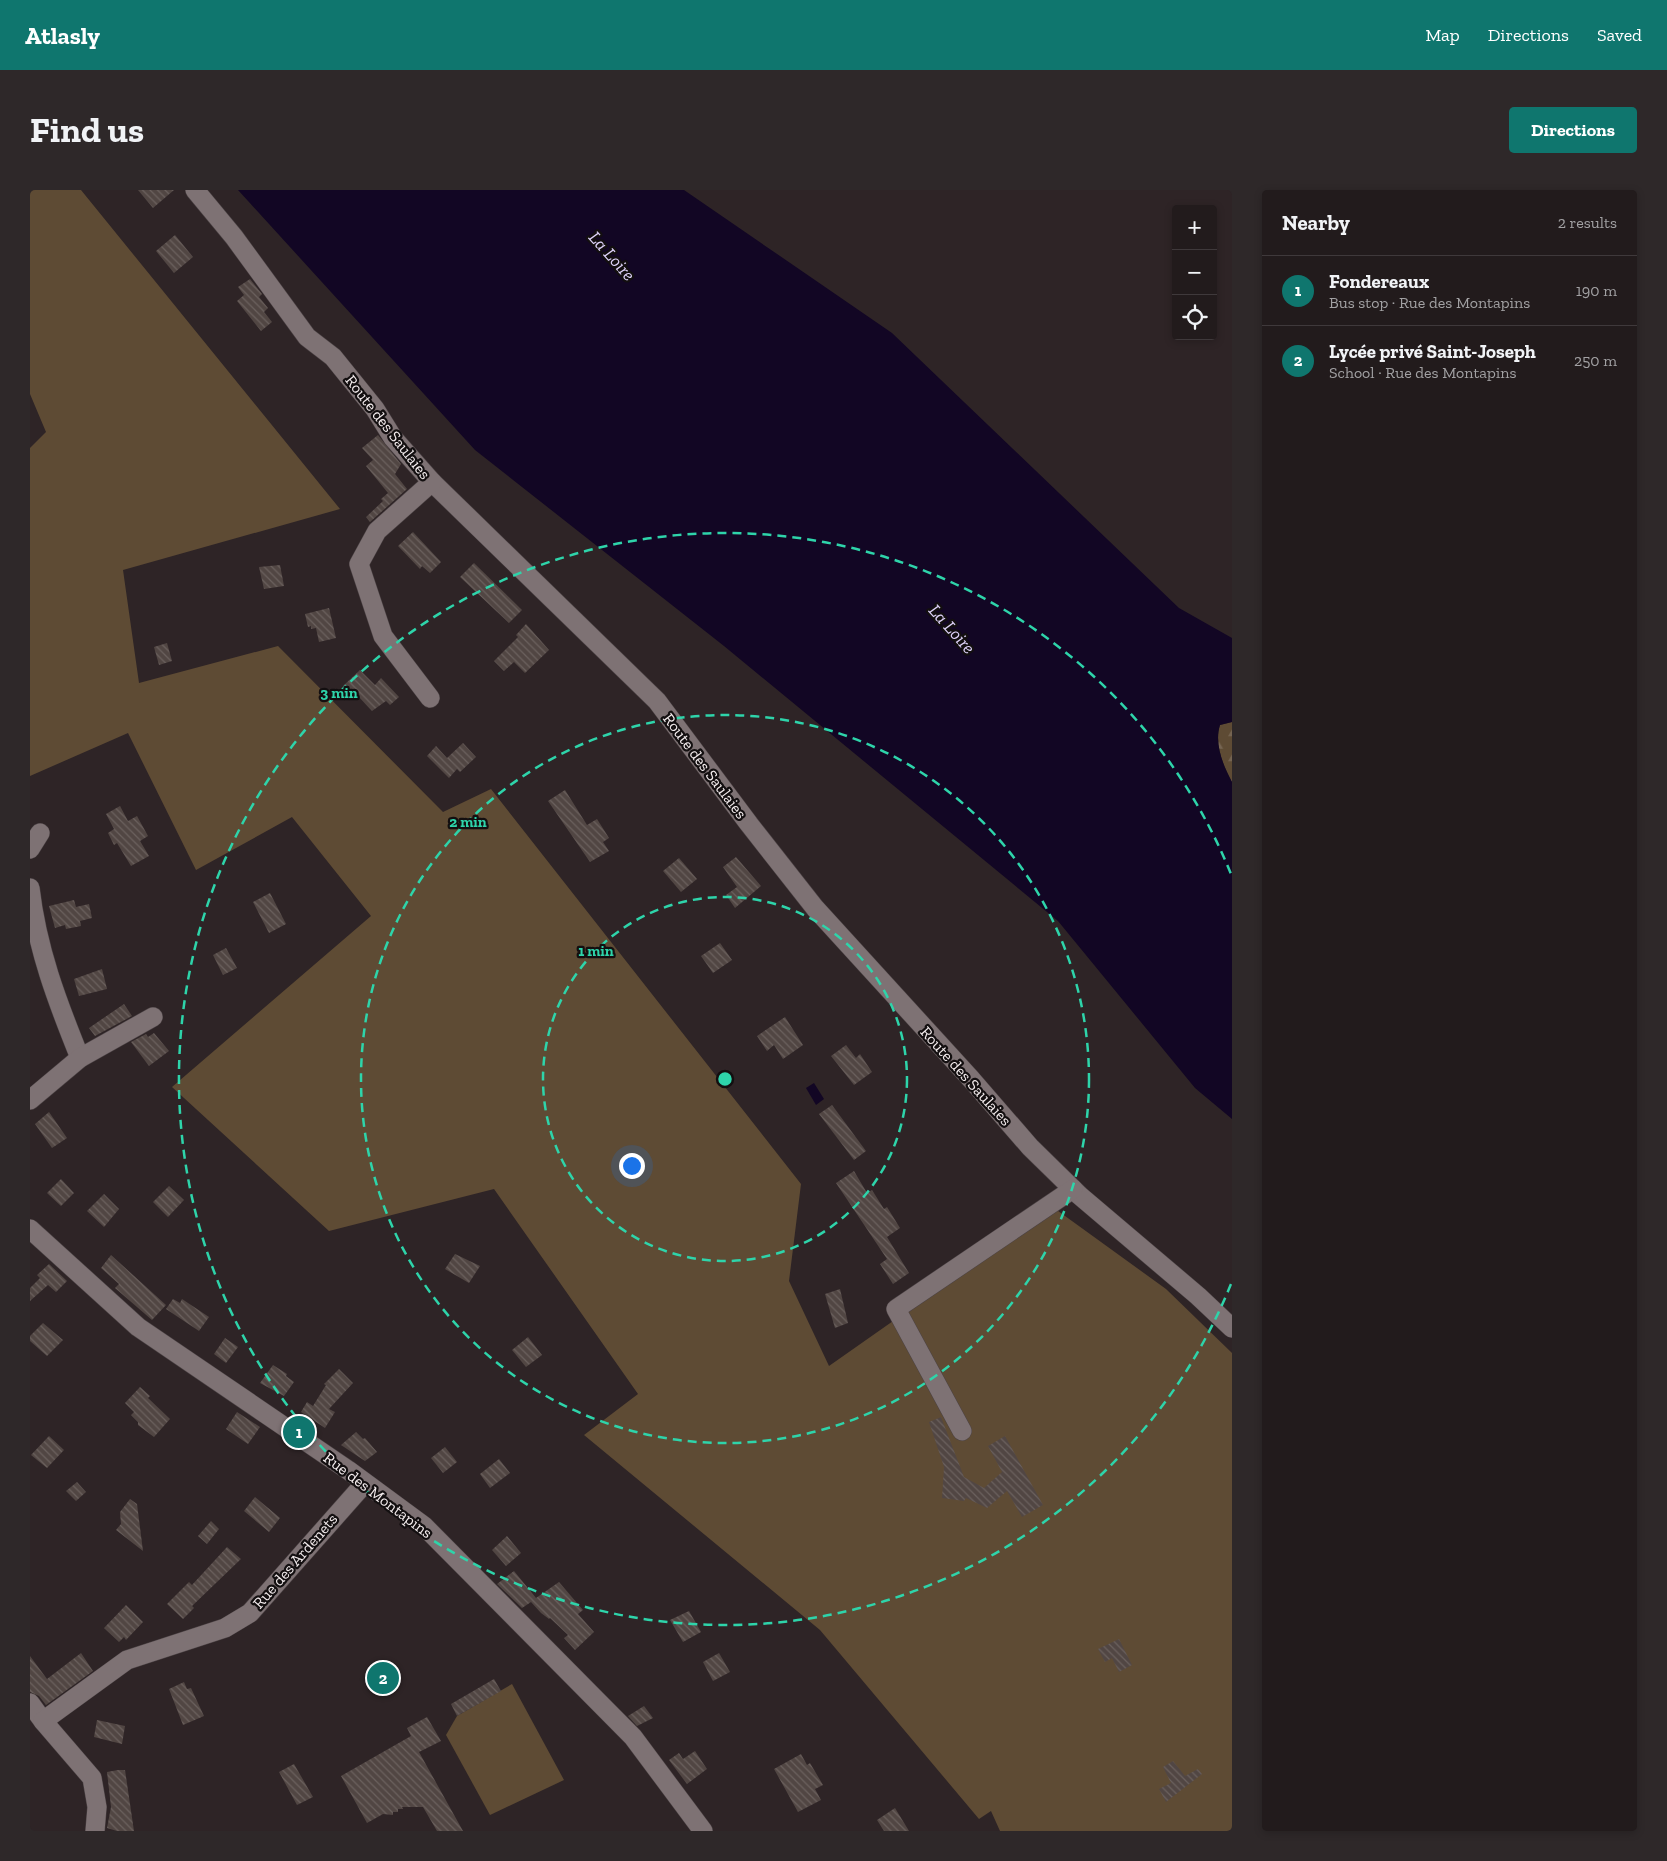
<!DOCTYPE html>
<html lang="en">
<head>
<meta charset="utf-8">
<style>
  body { margin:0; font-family:"Zilla Slab",serif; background:#2e2829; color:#f1f3f6 }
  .controls { position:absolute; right:15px; top:15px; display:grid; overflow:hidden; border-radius:5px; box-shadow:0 2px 8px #0003 }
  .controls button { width:45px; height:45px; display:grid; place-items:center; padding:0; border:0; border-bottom:1px solid #3f393b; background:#221b1c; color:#f1f3f6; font:25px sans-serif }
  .you { position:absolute; left:601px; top:975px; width:18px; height:18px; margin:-12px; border:4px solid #fff; border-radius:50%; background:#1a73e8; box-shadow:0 0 0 8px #1a73e833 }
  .badge { display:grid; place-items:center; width:32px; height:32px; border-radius:50%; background:#0f766e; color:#fff; font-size:16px; font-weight:700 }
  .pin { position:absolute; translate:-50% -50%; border:2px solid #fff; box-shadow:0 1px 5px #0006 }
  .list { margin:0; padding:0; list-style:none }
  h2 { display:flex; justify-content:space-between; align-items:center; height:65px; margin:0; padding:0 20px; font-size:21px }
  h2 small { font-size:16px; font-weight:400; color:#a2a1a3 }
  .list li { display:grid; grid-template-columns:32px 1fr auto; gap:15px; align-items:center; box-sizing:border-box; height:70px; padding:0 20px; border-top:1px solid #3f393b }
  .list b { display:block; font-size:19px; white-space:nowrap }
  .list p { margin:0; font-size:16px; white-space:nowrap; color:#a2a1a3 }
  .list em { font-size:16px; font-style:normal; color:#a2a1a3 }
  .icon { flex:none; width:28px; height:28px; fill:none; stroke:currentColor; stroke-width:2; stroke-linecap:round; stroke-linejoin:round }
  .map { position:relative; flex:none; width:1202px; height:1641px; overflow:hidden; border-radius:5px }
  header { display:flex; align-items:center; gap:30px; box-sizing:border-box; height:70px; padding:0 25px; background:#0f766e; color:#fff }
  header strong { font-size:24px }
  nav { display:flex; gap:28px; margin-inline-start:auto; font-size:18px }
  .intro { display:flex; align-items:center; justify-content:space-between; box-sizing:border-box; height:120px; padding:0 30px }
  h1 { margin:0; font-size:35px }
  .button { padding:12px 22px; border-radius:5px; background:#0f766e; color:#fff; font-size:18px; font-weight:700 }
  main { display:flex; gap:30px; padding:0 30px }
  aside { flex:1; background:#221b1c; border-radius:5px; box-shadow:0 2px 8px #0003 }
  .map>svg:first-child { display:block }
  .green { fill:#5e4b34 }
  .forest { fill:url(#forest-firs) }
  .water { fill:#120624 }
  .building { fill:url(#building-back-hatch) }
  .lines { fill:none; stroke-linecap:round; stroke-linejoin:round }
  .minor-casing { stroke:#4c4345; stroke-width:20 }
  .minor { stroke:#7e7274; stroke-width:19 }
  .ring { fill:none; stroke:#2ed4aa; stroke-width:2.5; stroke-dasharray:9 6 }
  .labels { text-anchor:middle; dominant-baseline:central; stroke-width:4.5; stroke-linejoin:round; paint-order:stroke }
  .street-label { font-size:16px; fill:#f5eeef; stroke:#130f10 }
  .water-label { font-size:18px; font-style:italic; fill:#ded2f9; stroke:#130f10 }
  .centre { fill:#2ed4aa; stroke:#130f10; stroke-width:2.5 }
  .ring-label { font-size:15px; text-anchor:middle; font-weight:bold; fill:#2ed4aa; stroke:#130f10; stroke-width:4.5; stroke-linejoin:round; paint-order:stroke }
</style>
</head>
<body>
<header>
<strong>Atlasly</strong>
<nav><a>Map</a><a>Directions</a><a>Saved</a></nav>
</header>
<div class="intro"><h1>Find us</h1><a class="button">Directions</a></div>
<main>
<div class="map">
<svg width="1202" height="1641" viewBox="0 0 1202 1641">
  <defs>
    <pattern id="forest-firs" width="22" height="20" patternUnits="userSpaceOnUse" patternTransform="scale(1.25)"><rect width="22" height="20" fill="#5e4b34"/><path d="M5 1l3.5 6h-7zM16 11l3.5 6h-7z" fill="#766552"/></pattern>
    <pattern id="building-back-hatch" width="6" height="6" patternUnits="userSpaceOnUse" patternTransform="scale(1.25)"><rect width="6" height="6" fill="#514643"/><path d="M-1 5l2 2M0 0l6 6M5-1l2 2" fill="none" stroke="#6b615e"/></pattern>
  </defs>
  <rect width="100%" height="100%" fill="#2e2426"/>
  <g class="green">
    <polygon points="0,0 51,0 310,319 93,380 109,493 248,456 413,622 461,599 771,994 759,1091 799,1176 1024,1018 1136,1099 1202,1163 1202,1641 970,1641 961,1621 949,1629 790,1440 554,1245 608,1204 464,999 299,1041 142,897 341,726 262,627 166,680 98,543 0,586 0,258 16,242 0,204"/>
    <polygon points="482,1494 534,1590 460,1625 416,1545 427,1526"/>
  </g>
  <path class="forest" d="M1202,532V592C1193,575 1184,554 1190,535Z"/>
  <g class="water">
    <path d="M208,0H654L862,143L1149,418L1202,448V532L1190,535C1184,554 1193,575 1202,592V929L1165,898L1028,731L694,456L445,260Z"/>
    <polygon points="784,893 794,909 786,915 776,898"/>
  </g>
  <g class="building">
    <polygon points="108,0 144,0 123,18"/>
    <polygon points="145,45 163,67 144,83 126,61"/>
    <polygon points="220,89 232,104 229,107 238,118 234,122 242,132 231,141 207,111 214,105 208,97"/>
    <polygon points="348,245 371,274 365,284 377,299 340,332 336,327 353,311 351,309 358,303 336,276 343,270 332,258"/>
    <polygon points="383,342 411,372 400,383 392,376 390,379 368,356"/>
    <polygon points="444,373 492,420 479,433 430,387"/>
    <polygon points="250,375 254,396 234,399 229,377"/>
    <polygon points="299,418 306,448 289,452 286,438 281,439 281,436 278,437 275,424"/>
    <polygon points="496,434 519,460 495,483 484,472 474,481 464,471 488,447 486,445"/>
    <polygon points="137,453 142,471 129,475 124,457"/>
    <polygon points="330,480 345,495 351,488 369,507 360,515 356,511 342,521 328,506 325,509 313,496"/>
    <polygon points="433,553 446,567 430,582 427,579 419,588 397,566 406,556 417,568"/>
    <polygon points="535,600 557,635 567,629 579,648 573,652 579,661 560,672 518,611"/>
    <polygon points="90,616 98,631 107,626 118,646 110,651 119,666 101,676 87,653 84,655 78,643 84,639 76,624"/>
    <polygon points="706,667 731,696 705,718 696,705 707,697 693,677"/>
    <polygon points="649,668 667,689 651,702 633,681"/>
    <polygon points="240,703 256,734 239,743 223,712"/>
    <polygon points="44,710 46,717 59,714 62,728 50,731 51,736 36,739 35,735 25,738 19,716"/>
    <polygon points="690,753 702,770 683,783 671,766"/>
    <polygon points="196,758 207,778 193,785 183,765"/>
    <polygon points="72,779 77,799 49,806 44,789"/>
    <polygon points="94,814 102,826 65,846 59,838"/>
    <polygon points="755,827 773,855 753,869 744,855 737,861 727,846"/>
    <polygon points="124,843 139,861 119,876 101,852 116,844 118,847"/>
    <polygon points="816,855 826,868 830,864 842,882 824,895 801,866"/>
    <polygon points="802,915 836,961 824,970 789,924"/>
    <polygon points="19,922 37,948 22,958 5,934"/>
    <polygon points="824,981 837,1003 842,1000 854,1019 857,1017 870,1038 857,1047 879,1083 863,1094 850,1074 857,1069 806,993"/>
    <polygon points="31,989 44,1003 31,1016 17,1003"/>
    <polygon points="139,996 154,1010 138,1027 123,1012"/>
    <polygon points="74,1004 89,1019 74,1037 57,1021"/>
    <polygon points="425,1064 450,1076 439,1093 415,1079"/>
    <polygon points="81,1065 136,1115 122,1130 85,1098 89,1094 71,1078"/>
    <polygon points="19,1074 37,1091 26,1102 18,1095 0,1111 0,1098 10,1088 7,1085"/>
    <polygon points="810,1099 818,1133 805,1138 795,1104"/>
    <polygon points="143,1109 150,1113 152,1109 179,1127 169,1141 136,1119"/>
    <polygon points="13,1133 33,1150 17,1166 0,1151 0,1146"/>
    <polygon points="498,1147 512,1165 496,1177 482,1160"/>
    <polygon points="195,1148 208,1157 196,1173 184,1164"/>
    <polygon points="243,1175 257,1184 256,1186 264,1192 254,1206 230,1193"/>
    <polygon points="309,1179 323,1193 299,1219 305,1222 295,1238 271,1222 277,1212 283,1216 296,1195 294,1194"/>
    <polygon points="110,1197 120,1206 118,1208 140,1229 124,1247 108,1235 108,1232 101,1225 104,1222 95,1213"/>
    <polygon points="207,1222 230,1237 218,1254 196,1239"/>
    <polygon points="911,1227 934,1287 954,1298 972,1282 958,1256 975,1246 1013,1315 992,1327 977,1301 957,1318 936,1308 934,1311 912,1308 914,1277 899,1232"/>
    <polygon points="326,1242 333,1249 335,1248 347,1262 335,1271 311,1255"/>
    <polygon points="19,1246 34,1260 17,1278 1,1265"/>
    <polygon points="415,1257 427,1272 413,1283 401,1268"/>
    <polygon points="469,1269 480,1283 460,1298 450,1284"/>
    <polygon points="47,1292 56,1302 46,1311 36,1301"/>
    <polygon points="225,1307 250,1328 239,1342 214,1321"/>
    <polygon points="100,1309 107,1314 113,1361 86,1340 91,1334 90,1322"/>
    <polygon points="181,1331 189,1339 177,1354 168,1346"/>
    <polygon points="477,1346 491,1363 476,1376 462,1360"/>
    <polygon points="197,1357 211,1369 162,1416 164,1418 153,1429 137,1414 159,1392 162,1395"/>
    <polygon points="484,1381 506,1408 529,1392 553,1420 548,1424 564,1442 545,1460 534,1448 538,1445 520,1428 519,1429 511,1423 501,1412 492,1418 467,1394"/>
    <polygon points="96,1415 113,1432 96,1450 94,1447 89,1452 74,1438"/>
    <polygon points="659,1421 671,1442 653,1452 640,1430"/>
    <polygon points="1089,1449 1102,1475 1089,1482 1082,1468 1075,1472 1068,1459"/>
    <polygon points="51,1463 63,1481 16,1515 9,1506 0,1502 0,1466 17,1489"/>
    <polygon points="689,1463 700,1482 683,1491 673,1472"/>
    <polygon points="464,1489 471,1501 427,1526 421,1514"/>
    <polygon points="154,1492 157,1499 161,1498 174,1526 153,1535 139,1499"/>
    <polygon points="614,1516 623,1528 607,1536 598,1526"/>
    <polygon points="397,1527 411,1551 389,1562 433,1641 407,1641 393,1617 372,1617 373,1619 368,1619 368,1622 363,1622 363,1625 353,1624 337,1633 311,1586 381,1546 377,1538"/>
    <polygon points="67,1530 95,1536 92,1554 64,1547"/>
    <polygon points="665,1561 677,1579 657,1594 639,1570 649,1563 653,1569"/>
    <polygon points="771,1564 777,1575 780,1573 793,1595 785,1599 791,1610 768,1622 744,1579"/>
    <polygon points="1143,1571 1155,1586 1168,1579 1172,1584 1136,1612 1129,1599 1141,1593 1133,1577"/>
    <polygon points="264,1574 283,1607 267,1615 249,1582"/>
    <polygon points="88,1580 95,1580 104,1641 87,1641 77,1638 81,1617 77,1582"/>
    <polygon points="865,1618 879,1641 854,1641 847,1630"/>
  </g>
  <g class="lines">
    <defs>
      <g id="minor">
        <polyline points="165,0 204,47 277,147 303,167 345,219 363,248 402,292 627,511 719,634 785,718 941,889 1000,957 1049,1005 1168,1106 1202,1138"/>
        <polyline points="400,508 353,446 329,374 347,341 402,292"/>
        <polyline points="0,659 10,643"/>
        <path d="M0,698C7,759 27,811 50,868"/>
        <polyline points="0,910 50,868 123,827"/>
        <polyline points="0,1039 108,1137 318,1280 394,1336 603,1547 673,1641"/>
        <polyline points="932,1241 866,1119 1043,999"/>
        <polyline points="0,1513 13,1531"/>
        <polyline points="65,1641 67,1617 62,1588 13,1531 97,1470 195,1438 220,1423 335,1293"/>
      </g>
    </defs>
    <use href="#minor" class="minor-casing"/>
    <use href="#minor" class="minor"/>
  </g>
  <g class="ring">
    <circle cx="695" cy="889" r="182"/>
    <circle cx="695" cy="889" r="364"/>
    <path d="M1201 1094A546 546 0 1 1 1201 684"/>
  </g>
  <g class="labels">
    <g class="street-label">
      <text transform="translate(358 237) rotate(52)">Route des Saulaies</text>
      <text transform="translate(675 576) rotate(53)">Route des Saulaies</text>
      <text transform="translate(936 886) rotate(48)">Route des Saulaies</text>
      <text transform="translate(348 1305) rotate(37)">Rue des Montapins</text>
      <text transform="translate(265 1371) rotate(-49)">Rue des Ardenets</text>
    </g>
    <g class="water-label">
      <text transform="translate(582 66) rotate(48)">La Loire</text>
      <text transform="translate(922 439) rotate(48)">La Loire</text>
    </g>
  </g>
  <circle cx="695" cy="889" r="8" class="centre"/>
  <g class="ring-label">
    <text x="309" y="508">3 min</text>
    <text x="438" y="637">2 min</text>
    <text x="566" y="766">1 min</text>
  </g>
</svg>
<div class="controls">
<button>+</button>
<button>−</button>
<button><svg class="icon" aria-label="locate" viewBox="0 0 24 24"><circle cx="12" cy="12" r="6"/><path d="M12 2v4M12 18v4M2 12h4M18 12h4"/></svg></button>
</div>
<div class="you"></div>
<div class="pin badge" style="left:269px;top:1242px">1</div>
<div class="pin badge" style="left:353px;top:1488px">2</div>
</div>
<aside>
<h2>Nearby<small>2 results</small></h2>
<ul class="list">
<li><span class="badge">1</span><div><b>Fondereaux</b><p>Bus stop · Rue des Montapins</p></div><em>190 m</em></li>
<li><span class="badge">2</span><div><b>Lycée privé Saint-Joseph</b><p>School · Rue des Montapins</p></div><em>250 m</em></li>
</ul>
</aside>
</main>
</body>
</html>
